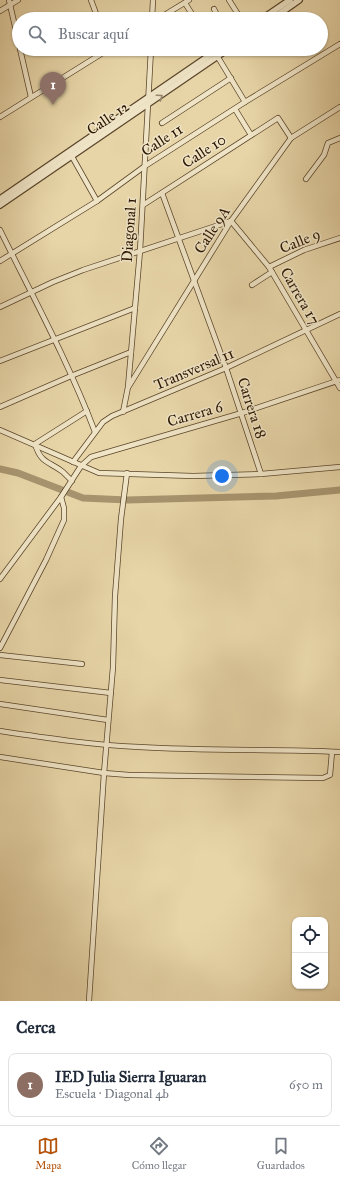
<!DOCTYPE html>
<html lang="es">
<head>
<meta charset="utf-8">
<style>
  body { margin:0; font-family:"IM FELL Great Primer",serif; background:#f2f2f3; color:#1f2937 }
  .controls { position:absolute; right:12px; bottom:12px; display:grid; overflow:hidden; border-radius:8px; box-shadow:0 1px 3px #0004 }
  .controls button { width:36px; height:36px; display:grid; place-items:center; padding:0; border:0; border-bottom:1px solid #e0e1e3; background:#fff; color:#1f2937; font:20px sans-serif }
  .you { position:absolute; left:222px; top:476px; width:14px; height:14px; margin:-10px; border:3px solid #fff; border-radius:50%; background:#1a73e8; box-shadow:0 0 0 6px #1a73e833 }
  .badge { display:grid; place-items:center; width:26px; height:26px; border-radius:50%; background:#b45309; color:#fff; font-size:13px; font-weight:700 }
  .pin { position:absolute; translate:-50% -33px; filter:drop-shadow(0 1px 2px #0008) }
  .pin::after { content:''; position:absolute; top:21px; width:14px; height:12px; background:inherit; clip-path:polygon(0 0,100% 0,50% 100%) }
  .list { margin:0; padding:0; list-style:none }
  h2 { display:flex; justify-content:space-between; align-items:center; height:52px; margin:0; padding:0 16px; font-size:17px }
  h2 small { font-size:13px; font-weight:400; color:#747a83 }
  .list li { display:grid; grid-template-columns:26px 1fr auto; gap:12px; align-items:center; box-sizing:border-box; height:64px; margin:0 8px 8px; padding:0 8px; border:1px solid #e0e1e3; border-radius:8px }
  .list b { display:block; font-size:15px; white-space:nowrap }
  .list p { margin:0; font-size:13px; white-space:nowrap; color:#747a83 }
  .list em { font-size:13px; font-style:normal; color:#747a83 }
  .icon { flex:none; width:22px; height:22px; fill:none; stroke:currentColor; stroke-width:2; stroke-linecap:round; stroke-linejoin:round }
  .map { position:relative; flex:none; width:340px; height:1001px; overflow:hidden }
  .search { position:absolute; background:#fff; box-shadow:0 1px 3px #0004; left:12px; right:12px; top:12px; height:44px; display:flex; align-items:center; gap:10px; box-sizing:border-box; padding:0 14px; border-radius:22px; color:#747a83; font-size:15px }
  .sheet { height:124px; background:#fff }
  nav { display:flex; justify-content:space-around; align-items:center; box-sizing:border-box; height:56px; border-top:1px solid #e0e1e3; background:#fff; font-size:11px; color:#747a83 }
  nav a { display:grid; justify-items:center; gap:2px }
  nav .on { color:#b45309 }
  .map>svg:first-child { display:block }
  .lines { fill:none; stroke-linecap:round; stroke-linejoin:round }
  .river { stroke:#a7946f; stroke-width:7 }
  .minor-casing { stroke:#5a452a; stroke-width:6 }
  .tertiary-casing { stroke:#5a452a; stroke-width:8 }
  .minor { stroke:#efe4c6; stroke-width:4.5 }
  .tertiary { stroke:#efe4c6; stroke-width:5.5 }
  .oneway { stroke:#97876d }
  .labels { text-anchor:middle; dominant-baseline:central; stroke-width:3; stroke-linejoin:round; paint-order:stroke }
  .street-label { font-size:15px; fill:#2b1500; stroke:#efe4c6 }
</style>
</head>
<body>
<div class="map">
<svg width="340" height="1001" viewBox="0 0 340 1001">
  <rect width="100%" height="100%" fill="#e7d5a8"/>
  <filter id="stains"><feTurbulence type="fractalNoise" baseFrequency=".005" numOctaves="4"/><feColorMatrix values="0 0 0 0 .2 0 0 0 0 .09 0 0 0 0 .02 0 0 0 .5 -.17"/></filter>
  <radialGradient id="worn" r=".72"><stop offset=".6" stop-color="#630" stop-opacity="0"/><stop offset="1" stop-color="#630" stop-opacity=".3"/></radialGradient>
  <g class="lines">
    <polyline class="river" points="0,469 18,473 83,498 127,500 276,496 340,490"/>
    <defs>
      <g id="minor">
        <polyline points="9,0 19,44"/>
        <polyline points="91,0 98,19"/>
        <polyline points="229,0 241,19"/>
        <polyline points="185,3 195,19"/>
        <polyline points="214,9 219,19"/>
        <polyline points="0,11 18,0"/>
        <polyline points="152,19 153,0"/>
        <polyline points="158,19 189,0"/>
        <polyline points="20,49 31,97"/>
        <polyline points="213,49 245,102"/>
        <polyline points="235,109 251,135"/>
        <polyline points="0,117 109,49"/>
        <polyline points="162,123 231,78"/>
        <polyline points="70,153 97,201"/>
        <polyline points="306,179 324,155 328,143 340,138"/>
        <polyline points="162,193 226,368 261,474"/>
        <polyline points="143,205 278,118 291,138"/>
        <path d="M0,230C33,297 69,363 95,432"/>
        <polyline points="0,261 97,201 145,166 245,102 340,44"/>
        <polyline points="269,267 304,250 340,238"/>
        <polyline points="252,285 272,272"/>
        <polyline points="0,307 53,282 83,270 231,221 269,267 340,388"/>
        <polyline points="0,361 135,308"/>
        <polyline points="129,386 231,221 291,138 340,107"/>
        <polyline points="0,407 71,376 131,352"/>
        <polyline points="123,412 128,387 140,251 151,49"/>
        <polyline points="0,430 99,473 193,476 261,474 340,467"/>
        <polyline points="73,462 103,422 112,416 226,368 340,314"/>
        <path d="M72,481C69,478 66,475 63,472C49,461 41,464 35,444L87,411"/>
        <polyline points="0,579 61,497 81,466 91,457 242,413 340,380"/>
        <polyline points="0,648 46,560 64,520 64,508 61,497"/>
        <polyline points="0,655 82,664"/>
        <polyline points="0,680 111,693"/>
        <polyline points="0,704 108,720"/>
        <path d="M0,731C46,738 93,745 139,747C206,751 273,749 340,752"/>
        <polyline points="0,757 104,773 129,775 323,778 330,775 332,752"/>
        <polyline points="89,1001 104,773 113,667 115,596 121,519 127,473"/>
      </g>
      <g id="tertiary">
        <polyline points="262,19 290,0"/>
        <polyline points="272,19 299,0"/>
        <polyline points="0,199 219,49"/>
        <polyline points="0,205 228,49"/>
      </g>
    </defs>
    <use href="#minor" class="minor-casing"/>
    <use href="#tertiary" class="tertiary-casing"/>
    <use href="#minor" class="minor"/>
    <use href="#tertiary" class="tertiary"/>
  </g>
  <defs><path id="oneway-chevron" d="M-2-3.5L2.5 0L-2 3.5" fill="none" stroke-width="1.6" stroke-linecap="round" stroke-linejoin="round"/></defs>
  <use class="oneway" href="#oneway-chevron" transform="translate(160 97) rotate(-35)"/>
  <g class="labels">
    <g class="street-label">
      <text transform="translate(108 118) rotate(-34)">Calle 12</text>
      <text transform="translate(162 140) rotate(-33)">Calle 11</text>
      <text transform="translate(204 151) rotate(-33)">Calle 10</text>
      <text transform="translate(129 230) rotate(-86)">Diagonal 1</text>
      <text transform="translate(212 230) rotate(-57)">Calle 9A</text>
      <text transform="translate(300 241) rotate(-22)">Calle 9</text>
      <text transform="translate(300 296) rotate(60)">Carrera 17</text>
      <text transform="translate(194 369) rotate(-23)">Transversal 11</text>
      <text transform="translate(252 408) rotate(72)">Carrera 18</text>
      <text transform="translate(195 414) rotate(-16)">Carrera 6</text>
    </g>
  </g>
  <rect width="100%" height="100%" filter="url(#stains)"/>
  <rect width="100%" height="100%" fill="url(#worn)"/>
</svg>
<div class="controls">
<button><svg class="icon" aria-label="locate" viewBox="0 0 24 24"><circle cx="12" cy="12" r="6"/><path d="M12 2v4M12 18v4M2 12h4M18 12h4"/></svg></button>
<button><svg class="icon" aria-label="layers" viewBox="0 0 24 24"><path d="M12 4l9 5-9 5-9-5zM3 14l9 5 9-5"/></svg></button>
</div>
<div class="you"></div>
<div class="pin badge" style="left:53px;top:105px;background:#8d6e63">1</div>
<div class="search"><svg class="icon" aria-label="search" viewBox="0 0 24 24"><circle cx="10" cy="10" r="6"/><path d="M15 15l6 6"/></svg>Buscar aquí</div>
</div>
<section class="sheet">
<h2>Cerca<small></small></h2>
<ul class="list">
<li><span class="badge" style="background:#8d6e63">1</span><div><b>IED Julia Sierra Iguaran</b><p>Escuela · Diagonal 4b</p></div><em>650 m</em></li>
</ul>
</section>
<nav>
<a class="on"><svg class="icon" aria-label="map" viewBox="0 0 24 24"><path d="M3 6l6-2 6 2 6-2v14l-6 2-6-2-6 2zM9 4v14M15 6v14"/></svg>Mapa</a>
<a><svg class="icon" aria-label="directions" viewBox="0 0 24 24"><path d="M12 3l9 9-9 9-9-9zM9 14v-3h6M13 9l2 2-2 2"/></svg>Cómo llegar</a>
<a><svg class="icon" aria-label="saved" viewBox="0 0 24 24"><path d="M7 4h10v16l-5-4-5 4z"/></svg>Guardados</a>
</nav>
</body>
</html>
